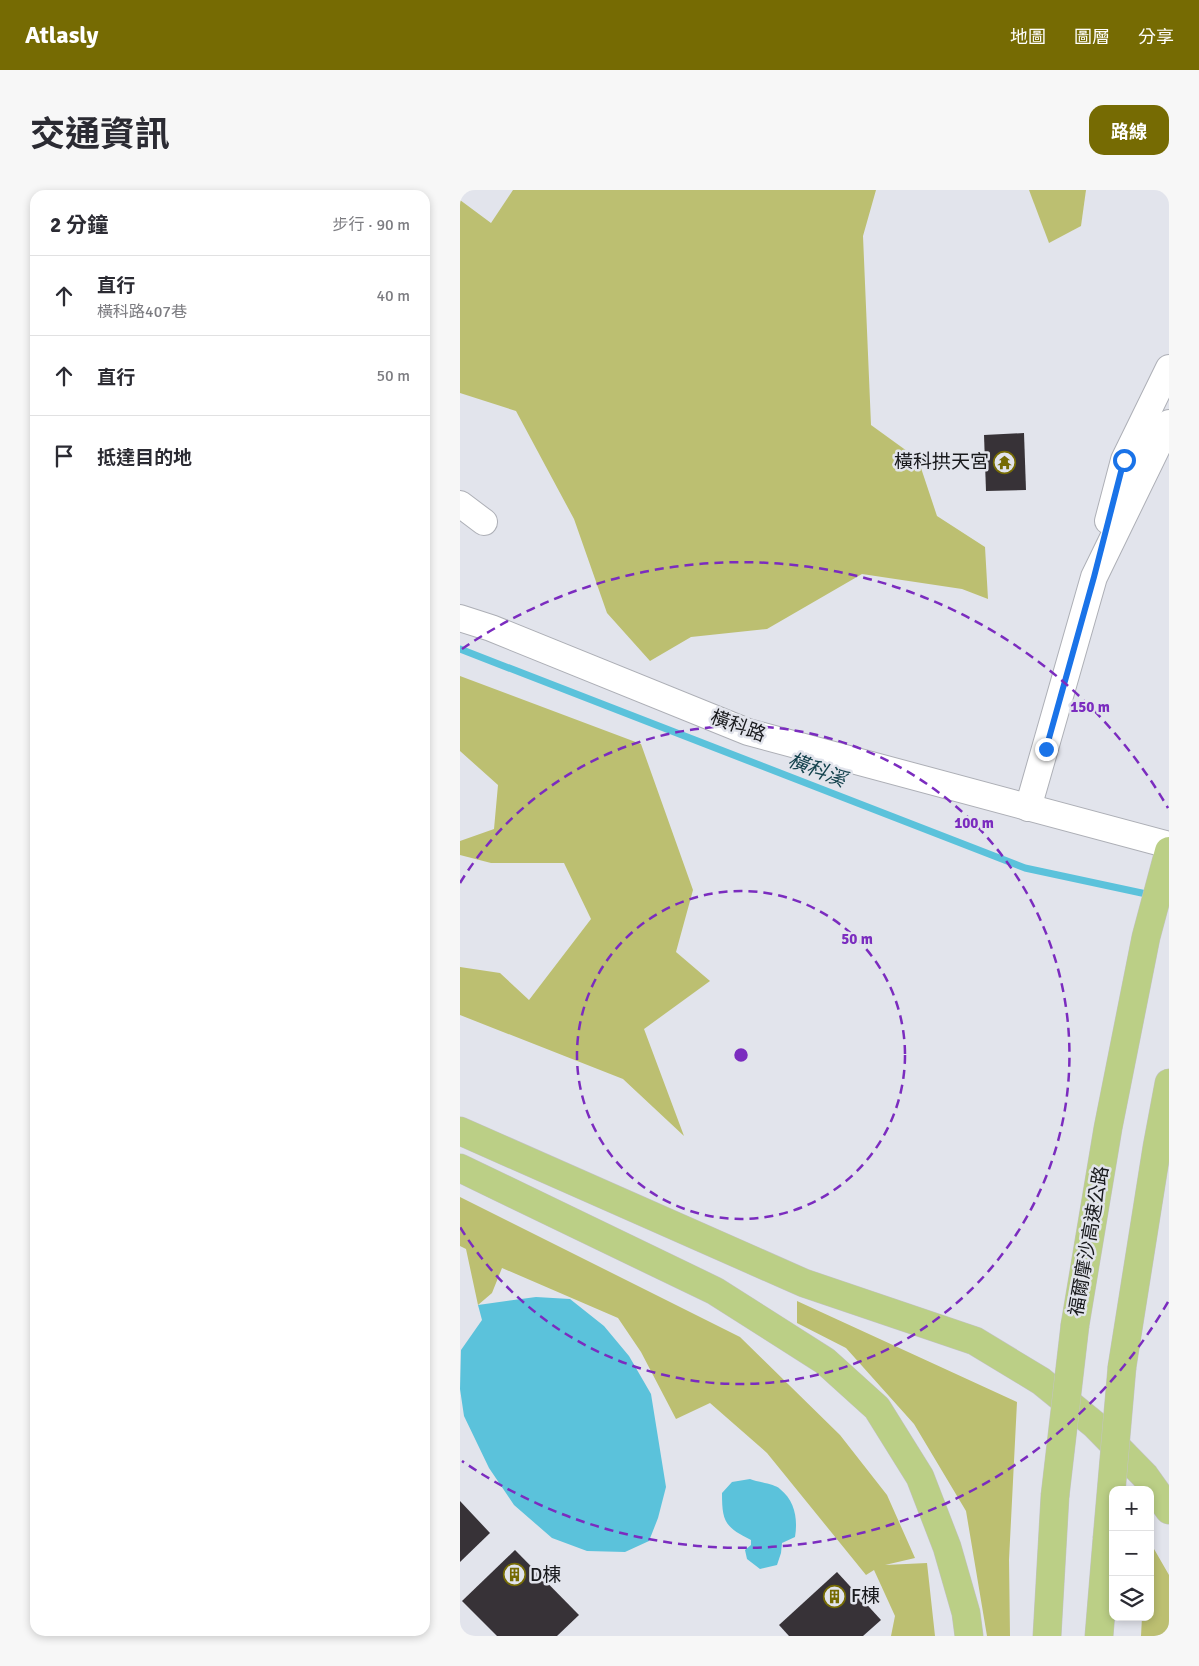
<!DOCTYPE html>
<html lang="zh-TW">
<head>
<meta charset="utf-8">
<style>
  body { margin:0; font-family:Signika,"Noto Sans TC",sans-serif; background:#f7f7f7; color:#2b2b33 }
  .controls { position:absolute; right:15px; bottom:15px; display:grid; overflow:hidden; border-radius:10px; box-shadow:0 2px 8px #0003 }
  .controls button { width:45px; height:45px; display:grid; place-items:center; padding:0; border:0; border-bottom:1px solid #e1e1e2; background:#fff; color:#2b2b33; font:25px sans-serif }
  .stop { position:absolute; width:15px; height:15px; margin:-11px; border:4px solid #1a73e8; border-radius:50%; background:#fff }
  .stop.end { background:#1a73e8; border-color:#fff; box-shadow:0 1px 5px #0008 }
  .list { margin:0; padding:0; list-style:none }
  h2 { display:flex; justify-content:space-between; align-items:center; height:65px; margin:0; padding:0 20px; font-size:21px }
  h2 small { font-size:16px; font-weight:400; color:#7c7c81 }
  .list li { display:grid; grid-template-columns:32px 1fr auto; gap:15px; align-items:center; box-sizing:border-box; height:80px; padding:0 20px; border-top:1px solid #e1e1e2 }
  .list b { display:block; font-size:19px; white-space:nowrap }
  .list p { margin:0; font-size:16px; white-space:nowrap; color:#7c7c81 }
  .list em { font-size:16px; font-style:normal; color:#7c7c81 }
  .icon { flex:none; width:28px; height:28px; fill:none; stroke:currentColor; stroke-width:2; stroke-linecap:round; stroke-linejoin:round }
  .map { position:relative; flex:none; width:709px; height:1446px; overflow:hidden; border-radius:15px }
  header { display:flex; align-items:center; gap:30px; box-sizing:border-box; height:70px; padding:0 25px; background:#766b03; color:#fff }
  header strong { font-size:24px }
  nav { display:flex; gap:28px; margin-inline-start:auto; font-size:18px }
  .intro { display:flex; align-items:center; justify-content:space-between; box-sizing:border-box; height:120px; padding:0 30px }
  h1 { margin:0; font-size:35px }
  .button { padding:12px 22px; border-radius:15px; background:#766b03; color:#fff; font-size:18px; font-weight:700 }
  main { display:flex; gap:30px; padding:0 30px }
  aside { flex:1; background:#fff; border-radius:15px; box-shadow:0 2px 8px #0003 }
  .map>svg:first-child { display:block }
  .green { fill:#bcbf71 }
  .water { fill:#5bc2db }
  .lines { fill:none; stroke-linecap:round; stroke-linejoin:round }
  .stream { stroke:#5bc2db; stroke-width:7 }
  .building { fill:#373237 }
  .minor-casing { stroke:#adafb6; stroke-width:28 }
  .highway-casing { stroke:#c3c3c4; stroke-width:29 }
  .minor { stroke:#fff; stroke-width:26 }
  .highway { stroke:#bbcf86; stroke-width:28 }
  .highway-bridge-casing { stroke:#c3c3c4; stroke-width:29; stroke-linecap:butt }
  .highway-bridge { stroke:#bbcf86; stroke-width:28 }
  .route { stroke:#1a73e8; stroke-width:6 }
  .ring { fill:none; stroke:#7b2cbf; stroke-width:2.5; stroke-dasharray:9 6 }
  .labels { text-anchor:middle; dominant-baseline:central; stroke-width:5; stroke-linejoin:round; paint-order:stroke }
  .poi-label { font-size:19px; fill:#18191c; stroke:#e2e4ec; text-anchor:start }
  .street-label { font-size:19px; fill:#18191c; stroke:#e2e4ec }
  .water-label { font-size:20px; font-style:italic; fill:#14424d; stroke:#e2e4ec }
  .centre { fill:#7b2cbf; stroke:#e2e4ec; stroke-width:2.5 }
  .ring-label { font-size:15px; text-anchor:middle; font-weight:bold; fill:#7b2cbf; stroke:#e2e4ec; stroke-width:5; stroke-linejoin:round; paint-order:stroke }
</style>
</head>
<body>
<header>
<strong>Atlasly</strong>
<nav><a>地圖</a><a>圖層</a><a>分享</a></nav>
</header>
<div class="intro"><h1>交通資訊</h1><a class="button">路線</a></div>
<main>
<aside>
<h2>2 分鐘<small>步行 · 90 m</small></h2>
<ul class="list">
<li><svg class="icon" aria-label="ahead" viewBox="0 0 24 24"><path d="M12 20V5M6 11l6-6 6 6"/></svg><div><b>直行</b><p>橫科路407巷</p></div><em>40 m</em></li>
<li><svg class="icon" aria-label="ahead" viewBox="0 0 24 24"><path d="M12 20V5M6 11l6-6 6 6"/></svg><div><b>直行</b></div><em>50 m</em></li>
<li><svg class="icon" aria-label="arrive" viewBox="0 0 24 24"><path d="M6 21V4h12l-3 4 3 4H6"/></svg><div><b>抵達目的地</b></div></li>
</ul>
</aside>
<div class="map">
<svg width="709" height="1446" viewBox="0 0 709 1446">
  <rect width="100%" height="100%" fill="#e2e4ec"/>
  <g class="green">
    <polygon points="53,0 416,0 403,46 411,235 458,269 477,326 525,357 528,409 502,399 402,384 307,439 231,447 190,471 147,423 114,329 56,221 0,203 0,10 31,33"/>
    <polygon points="569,0 626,0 621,36 589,53"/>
    <polygon points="0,486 181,554 233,700 216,762 250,791 184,839 224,946 163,889 0,825 0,777 40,783 69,810 131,729 104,673 31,673 0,665 0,651 34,639 38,595 0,561"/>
    <polygon points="0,1007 280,1147 380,1245 427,1305 455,1368 425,1375 467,1373 475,1446 431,1446 435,1426 414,1380 406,1385 307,1263 250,1213 216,1229 181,1162 158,1128 42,1078 32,1103 18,1115 6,1059 0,1056"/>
    <polygon points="337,1111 557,1212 549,1370 550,1446 527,1446 506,1321 454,1234 386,1158 337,1133"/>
    <polygon points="690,1352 709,1385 709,1446 681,1446 682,1427 690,1427"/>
  </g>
  <g class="water">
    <polygon points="76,1107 110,1109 144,1136 169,1166 191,1204 206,1297 198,1328 189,1351 165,1362 127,1361 92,1348 54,1315 29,1278 4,1226 0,1199 1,1160 22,1130 18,1115"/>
    <path d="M290,1289C297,1292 315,1294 320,1299C335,1311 338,1329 335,1347L322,1353L321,1363L317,1375L300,1379L287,1369L285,1360L291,1355V1350C265,1337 262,1332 262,1303L272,1292Z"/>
  </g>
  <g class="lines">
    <polyline class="stream" points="0,459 565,678 691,705"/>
  </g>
  <g class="building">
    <polygon points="564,243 566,300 526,301 524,245"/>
    <polygon points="0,1311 30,1343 0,1372"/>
    <polygon points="55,1360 119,1425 97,1446 37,1446 2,1411"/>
    <polygon points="377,1382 421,1430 403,1446 329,1446 319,1435"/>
  </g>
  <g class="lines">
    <defs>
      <g id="minor">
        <polyline points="0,314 24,332"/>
        <polyline points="648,331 664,270 709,178"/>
        <polyline points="0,428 31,438 288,542 709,655"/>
        <polyline points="568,618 634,387 709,233"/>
      </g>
      <g id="highway">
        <polyline points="0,941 344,1093 515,1151 581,1191 635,1235 685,1286 709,1320"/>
        <polyline points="0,978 255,1101 365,1171 417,1218 460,1287 487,1357 506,1423 509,1446"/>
        <polyline points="615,1135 648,938 686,747 709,661"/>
        <polyline points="662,1177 697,957 709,893"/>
        <polyline points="587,1446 595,1306"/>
        <polyline points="639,1446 647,1349"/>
      </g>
    </defs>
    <use href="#minor" class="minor-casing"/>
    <use href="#highway" class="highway-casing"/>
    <use href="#minor" class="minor"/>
    <use href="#highway" class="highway"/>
    <defs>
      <g id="highway-bridge">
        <polyline points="595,1306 615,1135"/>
        <polyline points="647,1349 662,1177"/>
      </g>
    </defs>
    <use href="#highway-bridge" class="highway-bridge-casing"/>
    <use href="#highway-bridge" class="highway-bridge"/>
  </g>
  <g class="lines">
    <polyline class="route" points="586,559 634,387 664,270"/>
  </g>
  <g class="ring">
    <circle cx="281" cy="865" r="164"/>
    <path d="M0 693A329 329 0 1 1 0 1037"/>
    <path d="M708 1112A493 493 0 0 1 2 1271M2 459A493 493 0 0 1 708 618"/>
  </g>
  <defs>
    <symbol id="temple-ring" viewBox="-11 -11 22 22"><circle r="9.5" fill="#e2e4ec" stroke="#766b03" stroke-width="1.5"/><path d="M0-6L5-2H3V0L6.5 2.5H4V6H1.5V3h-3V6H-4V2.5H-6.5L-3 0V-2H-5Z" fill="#766b03"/></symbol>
    <symbol id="building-ring" viewBox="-11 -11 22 22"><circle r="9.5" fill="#e2e4ec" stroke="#766b03" stroke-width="1.5"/><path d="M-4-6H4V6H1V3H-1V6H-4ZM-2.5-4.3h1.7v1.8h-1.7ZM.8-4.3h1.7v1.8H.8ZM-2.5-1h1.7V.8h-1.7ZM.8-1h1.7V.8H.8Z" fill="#766b03"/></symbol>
  </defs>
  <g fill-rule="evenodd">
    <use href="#temple-ring" x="532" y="260" width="25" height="25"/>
    <use href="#building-ring" x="42" y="1372" width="25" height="25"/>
    <use href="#building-ring" x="362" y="1394" width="25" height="25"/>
  </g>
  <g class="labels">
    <g class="poi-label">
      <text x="529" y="272" text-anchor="end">橫科拱天宮</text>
      <text x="70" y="1385">D棟</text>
      <text x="391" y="1406">F棟</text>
    </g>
    <g class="street-label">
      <text transform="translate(278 536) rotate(20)">橫科路</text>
      <text transform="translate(629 1051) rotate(-80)">福爾摩沙高速公路</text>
    </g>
    <g class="water-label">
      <text transform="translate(357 580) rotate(21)">橫科溪</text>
    </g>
  </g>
  <circle cx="281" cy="865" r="8" class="centre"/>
  <g class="ring-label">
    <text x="630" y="522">150 m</text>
    <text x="514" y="638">100 m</text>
    <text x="397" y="754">50 m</text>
  </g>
</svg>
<div class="controls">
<button>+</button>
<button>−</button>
<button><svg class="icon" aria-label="layers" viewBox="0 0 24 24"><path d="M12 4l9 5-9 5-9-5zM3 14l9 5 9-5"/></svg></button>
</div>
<div class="stop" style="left:664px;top:270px"></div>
<div class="stop end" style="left:586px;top:559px"></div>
</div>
</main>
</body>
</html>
